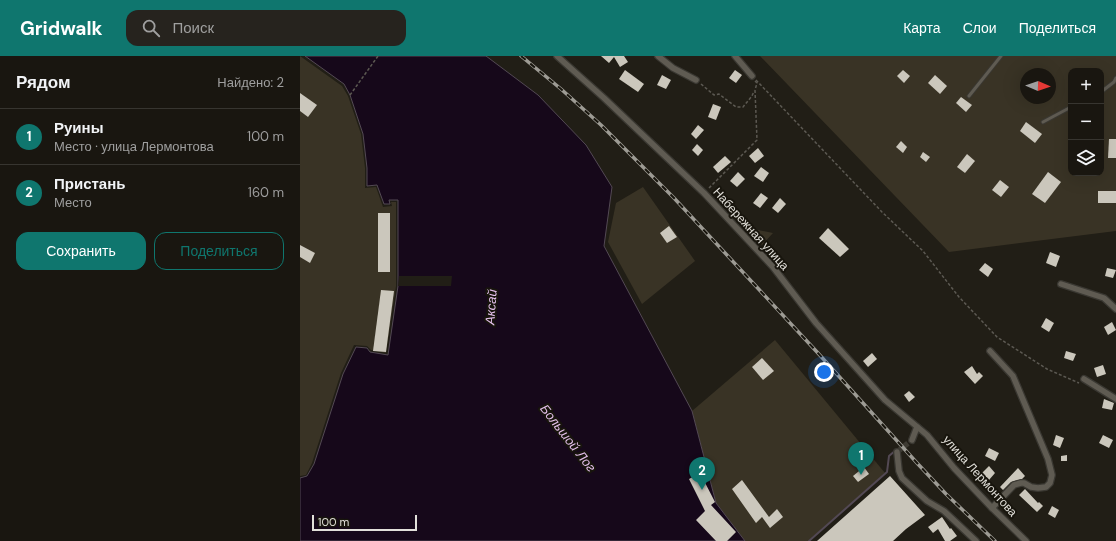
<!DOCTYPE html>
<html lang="ru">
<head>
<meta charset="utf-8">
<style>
  body { margin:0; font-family:"DM Sans",sans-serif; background:#26231e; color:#f1f3f6 }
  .controls { position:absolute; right:12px; top:12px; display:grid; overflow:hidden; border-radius:8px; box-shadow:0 4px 16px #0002 }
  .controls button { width:36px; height:36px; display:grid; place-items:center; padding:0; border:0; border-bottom:1px solid #373530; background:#191610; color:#f1f3f6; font:20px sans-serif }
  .compass { position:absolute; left:720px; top:12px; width:36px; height:36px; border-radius:50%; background:#191610; box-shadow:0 4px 16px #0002; rotate:92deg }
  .scale { position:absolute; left:12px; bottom:10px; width:105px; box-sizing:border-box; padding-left:4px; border:2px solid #e2e0da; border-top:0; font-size:11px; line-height:14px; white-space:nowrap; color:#e2e0da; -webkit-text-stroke:3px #18150d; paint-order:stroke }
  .you { position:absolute; left:524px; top:316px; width:14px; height:14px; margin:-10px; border:3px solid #fff; border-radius:50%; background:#1a73e8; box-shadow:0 0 0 6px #1a73e833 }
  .badge { display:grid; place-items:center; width:26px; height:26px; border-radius:50%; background:#0f766e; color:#fff; font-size:13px; font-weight:700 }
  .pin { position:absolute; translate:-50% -33px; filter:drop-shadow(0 1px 2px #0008) }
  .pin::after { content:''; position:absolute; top:21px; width:14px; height:12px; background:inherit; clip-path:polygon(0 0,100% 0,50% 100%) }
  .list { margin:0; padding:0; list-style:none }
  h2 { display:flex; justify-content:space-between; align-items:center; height:52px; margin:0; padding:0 16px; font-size:17px }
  h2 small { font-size:13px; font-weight:400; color:#9f9f9f }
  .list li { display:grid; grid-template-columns:26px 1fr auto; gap:12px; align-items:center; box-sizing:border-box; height:56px; padding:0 16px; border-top:1px solid #373530 }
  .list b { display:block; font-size:15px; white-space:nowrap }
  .list p { margin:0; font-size:13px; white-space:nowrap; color:#9f9f9f }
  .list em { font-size:13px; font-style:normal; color:#9f9f9f }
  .actions { display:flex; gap:8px; padding:12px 16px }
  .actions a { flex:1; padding:9px 0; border:1px solid #0f766e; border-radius:12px; text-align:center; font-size:14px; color:#0f766e }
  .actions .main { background:#0f766e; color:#fff }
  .icon { flex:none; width:22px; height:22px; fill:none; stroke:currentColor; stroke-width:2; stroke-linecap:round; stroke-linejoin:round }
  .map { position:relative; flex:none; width:816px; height:485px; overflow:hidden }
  header { display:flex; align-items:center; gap:24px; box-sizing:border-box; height:56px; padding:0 20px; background:#0f766e; color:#fff }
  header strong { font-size:19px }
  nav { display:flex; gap:22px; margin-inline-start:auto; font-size:14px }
  .search { width:280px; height:36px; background:#26231e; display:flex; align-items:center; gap:10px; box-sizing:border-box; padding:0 14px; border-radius:12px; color:#9f9f9f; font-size:15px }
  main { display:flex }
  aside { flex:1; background:#191610 }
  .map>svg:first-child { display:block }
  .green { fill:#393325; fill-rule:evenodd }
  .water { fill:#16081a; stroke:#534954 }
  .pier { fill:#211e16 }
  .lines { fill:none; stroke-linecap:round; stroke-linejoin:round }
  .stream { stroke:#534954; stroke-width:2 }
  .building { fill:#cbc7bc }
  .street-tunnel { stroke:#3e3b33; stroke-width:5.5; stroke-dasharray:5.5 3; stroke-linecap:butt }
  .lane-casing { stroke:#3a3832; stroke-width:5 }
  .street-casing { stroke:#3a3832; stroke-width:8 }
  .path { stroke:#5c5952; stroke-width:1.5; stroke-dasharray:3 2; stroke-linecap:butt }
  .lane { stroke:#5f5b52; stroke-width:3 }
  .street { stroke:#5f5b52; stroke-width:5.5 }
  .rail-casing { stroke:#9d9b94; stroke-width:3.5 }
  .rail { stroke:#18150d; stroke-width:2; stroke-dasharray:6; stroke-linecap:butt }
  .labels { text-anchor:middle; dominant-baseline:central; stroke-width:4; stroke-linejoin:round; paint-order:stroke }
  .street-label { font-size:12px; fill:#e2e0da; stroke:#18150d }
  .water-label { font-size:13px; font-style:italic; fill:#e3bfea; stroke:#18150d }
</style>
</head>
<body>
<header>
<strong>Gridwalk</strong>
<div class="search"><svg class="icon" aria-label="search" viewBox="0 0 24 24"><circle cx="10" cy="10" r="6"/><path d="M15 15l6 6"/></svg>Поиск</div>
<nav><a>Карта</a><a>Слои</a><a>Поделиться</a></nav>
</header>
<main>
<aside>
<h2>Рядом<small>Найдено: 2</small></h2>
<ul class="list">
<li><span class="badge">1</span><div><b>Руины</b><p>Место · улица Лермонтова</p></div><em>100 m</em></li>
<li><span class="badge">2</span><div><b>Пристань</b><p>Место</p></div><em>160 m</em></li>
</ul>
<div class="actions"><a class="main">Сохранить</a><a>Поделиться</a></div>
</aside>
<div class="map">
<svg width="816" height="485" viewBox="0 0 816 485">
  <rect width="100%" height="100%" fill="#211e16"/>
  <g class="green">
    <polygon points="0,0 42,30 48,40 61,78 65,112 65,132 76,131 83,151 92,150 91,146 96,146 96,230 86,297 71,294 67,290 54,289 41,317 12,407 6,419 0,420"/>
    <path d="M460,0H816V175L649,196ZM771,15H801V117H771ZM726,18H750V42H726Z"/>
    <polygon points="343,131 395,205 342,248 308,186 316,147"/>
    <polygon points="458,174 473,177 462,189 454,180"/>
    <polygon points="475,284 585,417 508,485 445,485 416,447 392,355"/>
  </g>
  <polygon class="water" points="5,0 186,0 238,39 286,89 312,131 304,190 392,355 416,447 445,485 0,485 0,422 7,420 14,408 43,318 56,291 67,292 70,296 88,299 98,230 98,144 89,144 90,148 84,148 77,129 67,130 67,112 63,78 50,39 44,28"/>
  <polygon class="pier" points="99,220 152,220 151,230 98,230"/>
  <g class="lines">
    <polyline class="stream" points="509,485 587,416 589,400 596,394"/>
  </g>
  <g class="building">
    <polygon points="301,0 324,0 328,6 320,11 314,1 309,7"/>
    <polygon points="325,14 344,28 338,36 319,23"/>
    <polygon points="435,14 442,19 436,27 429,22"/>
    <polygon points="603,14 610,20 604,27 597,20"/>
    <polygon points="362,19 371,24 366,33 357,29"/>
    <polygon points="635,19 647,30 640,38 628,27"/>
    <polygon points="0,37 17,49 8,61 0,55"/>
    <polygon points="661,41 672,49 666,56 656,47"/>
    <polygon points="413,48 421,51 416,64 408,61"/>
    <polygon points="726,66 742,78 735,87 720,75"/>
    <polygon points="398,69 404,74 396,83 391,78"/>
    <polygon points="809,83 816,83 816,102 808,102"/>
    <polygon points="601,85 607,91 603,97 596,91"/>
    <polygon points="397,88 403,94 398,100 392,94"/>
    <polygon points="458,92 464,100 455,107 449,100"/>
    <polygon points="623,96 630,101 626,106 620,101"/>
    <polygon points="667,98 675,105 665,117 657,111"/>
    <polygon points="425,100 431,106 418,117 413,111"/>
    <polygon points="461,111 469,117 463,126 454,120"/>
    <polygon points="438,116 445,123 437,131 430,125"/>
    <polygon points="748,116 761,126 745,147 732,138"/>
    <polygon points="700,124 709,131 701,141 692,134"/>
    <rect x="798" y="135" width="18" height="12"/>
    <polygon points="461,137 468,142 460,152 453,147"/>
    <polygon points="480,142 486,148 478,157 472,152"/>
    <rect x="78" y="157" width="12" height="59"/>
    <polygon points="369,170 377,181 367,187 360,177"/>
    <polygon points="528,172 549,193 540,201 519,182"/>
    <polygon points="0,189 15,197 10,207 0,201"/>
    <polygon points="750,196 760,200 756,211 746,207"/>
    <polygon points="685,207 693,213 688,221 679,214"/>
    <polygon points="807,212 816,214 813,222 805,220"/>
    <polygon points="81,234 94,235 86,296 73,295"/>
    <polygon points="746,262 754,267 749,276 741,271"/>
    <polygon points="812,266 816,274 808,279 804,271"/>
    <polygon points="766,295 776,298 773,305 764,302"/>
    <polygon points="572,297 577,303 568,311 563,305"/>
    <polygon points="462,302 474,315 463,324 452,311"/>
    <polygon points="803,309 806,318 797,321 794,312"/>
    <polygon points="672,310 677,318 679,316 683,320 675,328 664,316"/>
    <polygon points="609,335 615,341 609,346 604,339"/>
    <polygon points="804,343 814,347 812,354 802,352"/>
    <polygon points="756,379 764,382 760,392 753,389"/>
    <polygon points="803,379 813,384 809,392 799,387"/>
    <polygon points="689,392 699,397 695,405 685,400"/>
    <polygon points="767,399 767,405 761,405 761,400"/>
    <polygon points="689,410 695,417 689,424 682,417"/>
    <polygon points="564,411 569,418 558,426 553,420"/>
    <polygon points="718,412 725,420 722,423 711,426 703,434 700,431"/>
    <polygon points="400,417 415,446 411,449 436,476 427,485 416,485 396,464 405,455 389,423"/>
    <polygon points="590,420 625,459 606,473 593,485 517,485"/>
    <polygon points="442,424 469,461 477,453 483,461 470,472 462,461 456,467 432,433"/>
    <polygon points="725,433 738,447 739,446 743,450 737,456 719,439"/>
    <polygon points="752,450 759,454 755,462 748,458"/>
    <polygon points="642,461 650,473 651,472 657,480 650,485 645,485 638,473 633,477 628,471"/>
  </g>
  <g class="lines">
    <polyline class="street-tunnel" points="597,396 612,384"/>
    <defs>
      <g id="lane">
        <polyline points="801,36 814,26 816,22"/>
        <polyline points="669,40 701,0"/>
        <polyline points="743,66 771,51"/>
      </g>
      <g id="street">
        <polyline points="257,0 304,42 404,137 473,211 516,267 585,344 627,379 654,412 692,452 726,485"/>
        <polyline points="358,0 373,12 396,24"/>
        <polyline points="435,0 452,20"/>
        <polyline points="761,228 804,242 816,253"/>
        <polyline points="690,295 713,320 748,403 752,419 750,427 746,431 738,432 731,431 724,427 721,427 714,429 692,452"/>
        <polyline points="784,323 816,343"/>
        <polyline points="612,384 617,371"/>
        <polyline points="597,396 599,415 602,422 627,445 644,455 676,485"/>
      </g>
    </defs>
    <use href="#lane" class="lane-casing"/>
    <use href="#street" class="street-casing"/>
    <g class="path">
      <polyline points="456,24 582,156 623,195 659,241 697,281 747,313 779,327"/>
      <polyline points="401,28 414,39 419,38 436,51 443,51 452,40 454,35"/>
      <polyline points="50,39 78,0"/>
      <polyline points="409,132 457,84 455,34 457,27 455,25"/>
    </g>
    <use href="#lane" class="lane"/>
    <use href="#street" class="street"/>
    <defs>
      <polyline id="rail" points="221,0 261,33 301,69 374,142 517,296 617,407 646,438 695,485"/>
    </defs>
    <use href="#rail" class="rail-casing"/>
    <use href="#rail" class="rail"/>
  </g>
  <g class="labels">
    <g class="street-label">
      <text transform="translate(451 173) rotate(48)">Набережная улица</text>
      <text transform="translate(680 420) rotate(48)">улица Лермонтова</text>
    </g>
    <g class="water-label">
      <text transform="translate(191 251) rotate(-86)">Аксай</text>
      <text transform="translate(268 382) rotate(52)">Большой Лог</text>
    </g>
  </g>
</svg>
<div class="controls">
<button>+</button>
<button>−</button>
<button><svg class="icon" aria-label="layers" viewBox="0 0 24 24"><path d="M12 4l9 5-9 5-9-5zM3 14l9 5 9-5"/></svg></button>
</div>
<svg class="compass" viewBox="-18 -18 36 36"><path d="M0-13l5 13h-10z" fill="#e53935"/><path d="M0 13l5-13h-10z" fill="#9f9f9f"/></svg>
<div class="scale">100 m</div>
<div class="you"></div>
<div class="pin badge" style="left:561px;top:419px">1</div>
<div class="pin badge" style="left:402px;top:434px">2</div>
</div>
</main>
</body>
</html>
